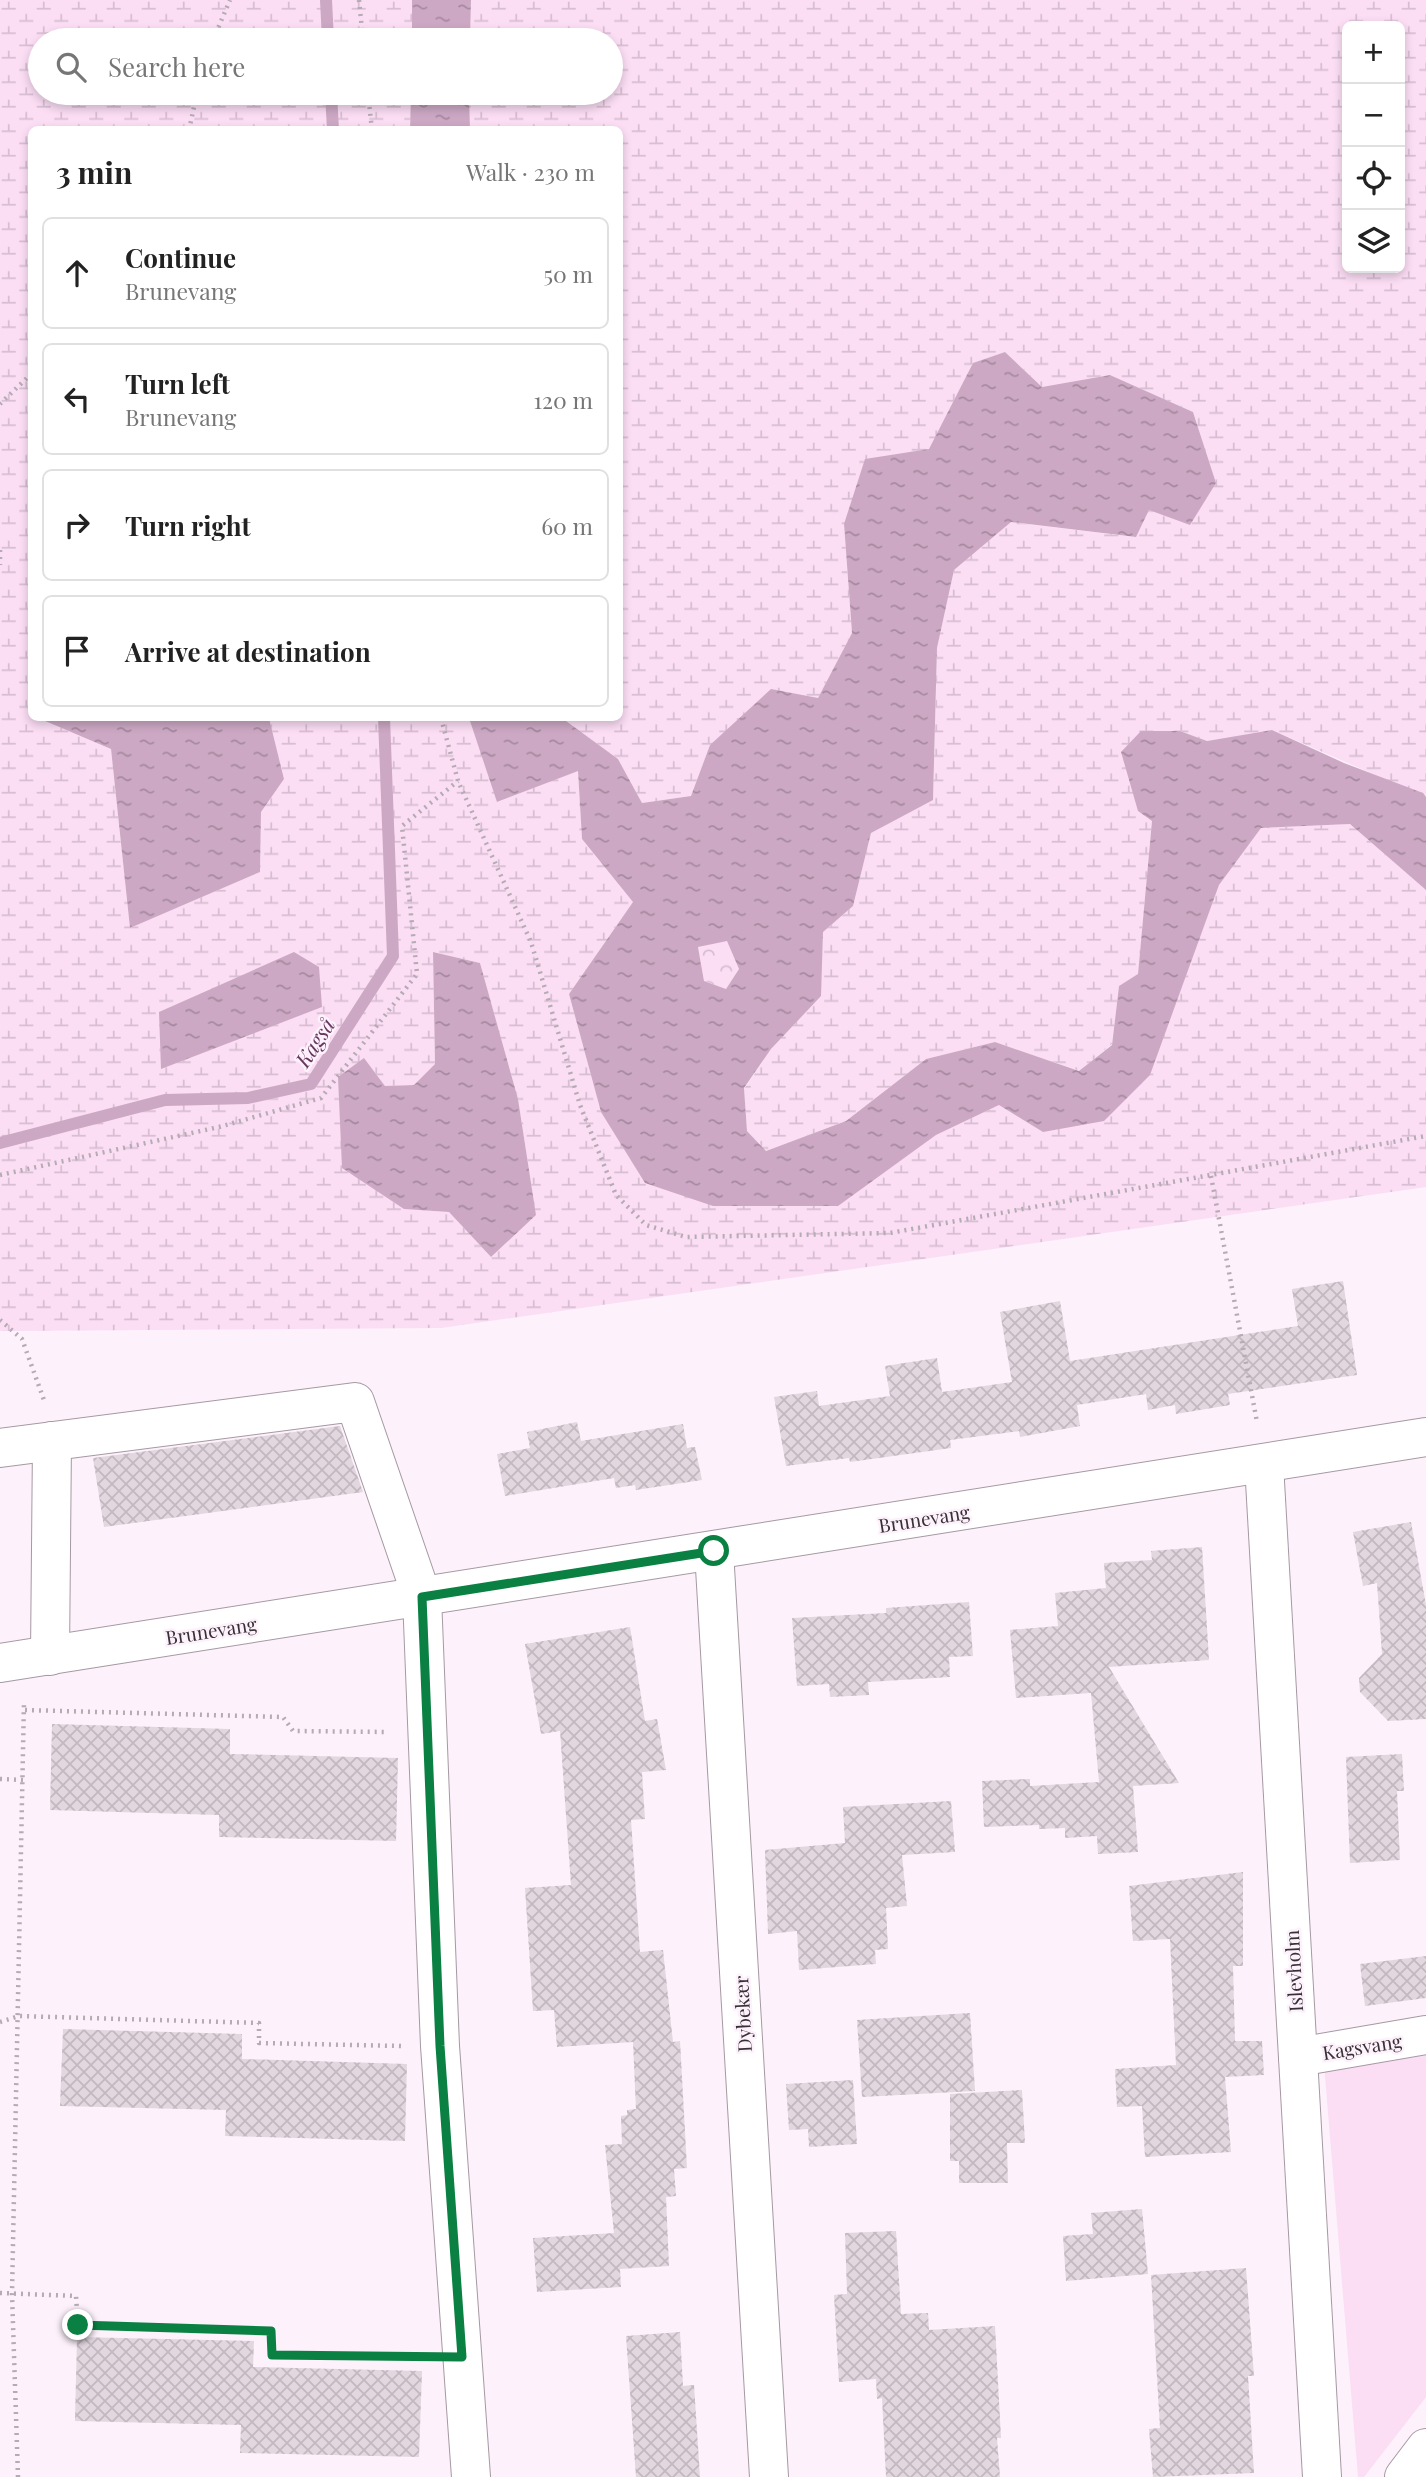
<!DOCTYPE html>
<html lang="en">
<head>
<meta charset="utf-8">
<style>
  body { margin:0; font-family:"Playfair Display",serif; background:#f6f6f6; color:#222 }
  .controls { position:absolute; right:21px; top:21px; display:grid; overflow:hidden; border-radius:10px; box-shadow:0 4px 10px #0003 }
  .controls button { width:63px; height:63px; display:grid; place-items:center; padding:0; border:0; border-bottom:2px solid #e0e0e0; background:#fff; color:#222; font:35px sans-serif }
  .stop { position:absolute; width:21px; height:21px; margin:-16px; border:5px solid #0b8043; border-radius:50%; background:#fff }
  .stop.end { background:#0b8043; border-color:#fff; box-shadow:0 2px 7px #0008 }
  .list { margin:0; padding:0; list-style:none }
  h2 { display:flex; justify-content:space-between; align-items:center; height:91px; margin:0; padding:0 28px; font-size:30px }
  h2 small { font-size:23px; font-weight:400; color:#767676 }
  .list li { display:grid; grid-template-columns:46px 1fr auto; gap:21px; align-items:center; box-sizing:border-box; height:112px; margin:0 14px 14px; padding:0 14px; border:2px solid #e0e0e0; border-radius:10px }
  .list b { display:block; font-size:26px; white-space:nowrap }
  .list p { margin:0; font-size:23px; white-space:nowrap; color:#767676 }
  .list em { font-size:23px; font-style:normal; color:#767676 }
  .icon { flex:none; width:38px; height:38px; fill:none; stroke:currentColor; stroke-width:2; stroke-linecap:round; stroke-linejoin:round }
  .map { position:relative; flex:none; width:1426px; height:2477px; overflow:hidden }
  .search { position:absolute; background:#fff; box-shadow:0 4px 10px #0003; left:28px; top:28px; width:595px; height:77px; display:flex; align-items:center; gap:18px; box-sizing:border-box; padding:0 24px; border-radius:38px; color:#767676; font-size:26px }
  .panel { position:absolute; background:#fff; box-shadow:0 4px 10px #0003; left:28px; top:126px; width:595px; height:595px; border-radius:10px }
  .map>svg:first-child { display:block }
  .grass { fill:#fbddf4 }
  .forest { fill:url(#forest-crowns) }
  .wetland { fill:url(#wetland-marsh); fill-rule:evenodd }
  .water { fill:url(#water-ripples); fill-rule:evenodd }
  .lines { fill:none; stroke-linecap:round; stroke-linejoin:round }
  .stream { stroke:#cca8c4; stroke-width:12 }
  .building { fill:url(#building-cross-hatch) }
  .minor-casing { stroke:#a599a2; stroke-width:40 }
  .path { stroke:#b4abb3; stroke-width:4.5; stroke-dasharray:2 5; stroke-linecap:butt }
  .minor { stroke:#fff; stroke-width:38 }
  .route { stroke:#0b8043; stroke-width:9 }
  .labels { text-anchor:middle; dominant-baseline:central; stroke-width:5; stroke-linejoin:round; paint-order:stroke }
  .street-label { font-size:19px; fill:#363135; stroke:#fdf1fb }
  .water-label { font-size:21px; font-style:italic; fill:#66385f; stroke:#fdf1fb }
</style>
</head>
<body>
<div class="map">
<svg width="1426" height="2477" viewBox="0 0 1426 2477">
  <defs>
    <pattern id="forest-crowns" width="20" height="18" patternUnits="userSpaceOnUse" patternTransform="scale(1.75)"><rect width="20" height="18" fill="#fbddf4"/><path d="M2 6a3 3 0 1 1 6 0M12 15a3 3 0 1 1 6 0" fill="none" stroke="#d8bed2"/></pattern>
    <pattern id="wetland-marsh" width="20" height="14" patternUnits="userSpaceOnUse" patternTransform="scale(1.75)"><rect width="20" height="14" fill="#fbddf4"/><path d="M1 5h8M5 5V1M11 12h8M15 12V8" fill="none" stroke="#d8bed2"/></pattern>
    <pattern id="water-ripples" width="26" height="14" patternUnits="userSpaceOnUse" patternTransform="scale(1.75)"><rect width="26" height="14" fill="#cca8c4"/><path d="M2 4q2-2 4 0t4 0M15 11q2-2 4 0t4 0" fill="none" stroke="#a689a0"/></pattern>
    <pattern id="building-cross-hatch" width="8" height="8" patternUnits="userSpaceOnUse" patternTransform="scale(1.75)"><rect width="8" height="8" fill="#e2d6df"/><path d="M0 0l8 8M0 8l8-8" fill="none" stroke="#c2b8c0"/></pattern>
  </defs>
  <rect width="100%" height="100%" fill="#fdf1fb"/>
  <polygon class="grass" points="1426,2048 1426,2397 1364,2477 1358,2477 1324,2064"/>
  <polygon class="forest" points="727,940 739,969 726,989 704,981 698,947"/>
  <g class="wetland">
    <path d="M0,0H412V40H40V93H411L410,129L32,130V642L28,713L32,718H38L111,749L130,928L260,872L261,812L284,779L269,718H469L498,802L578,770L582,839L633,902L569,994L601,1112L837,1206L936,1135L999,1105L1043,1132L1150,1074L1219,885L1260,828L1350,824L1426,890V1187L441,1328L0,1331ZM433,952L480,963L518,1099L536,1215L491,1257L449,1212L404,1209L364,1058L385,1086L414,1085L435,1064Z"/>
    <path d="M471,0H1426V797L1272,730L1207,741L1180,731L1138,811L1152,821L1138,975L1119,986L1112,1044L1080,1071L995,1042L926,1059L846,1121L766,1151L747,1131L744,1089L771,1049L820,996L823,932L853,906L871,833L933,799L937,648L954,570L1010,522L1135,537L1149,509L1216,483L1193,412L1110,375L1042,387L1005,352L973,363L930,449L844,524L852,633L818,698L710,745L691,796L642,803L618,759L562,718H620V130L470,129L469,93H611V40H470ZM1347,26H1400V268H1347Z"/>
  </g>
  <g class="water">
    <polygon points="412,0 471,0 470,40 412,40"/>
    <polygon points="411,93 469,93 470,129 410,129"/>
    <path d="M1005,352L1042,387L1110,375L1193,412L1216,483L1190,525L1149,510L1136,537L1011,522L954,570L937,648L933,800L871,833L853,906L823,932L821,996L771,1049L744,1088L747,1131L766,1151L846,1121L926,1059L995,1042L1079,1071L1112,1045L1119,986L1138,974L1152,821L1138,811L1121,752L1141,731H1180L1207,741L1272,730L1344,763L1423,793L1426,797V890L1350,824L1261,828L1219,885L1150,1075L1104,1121L1043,1132L999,1105L936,1135L838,1206H713L645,1183L601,1112L569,994L633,902L582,839L578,771L497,802L469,718H562L618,759L642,803L691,796L710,745L771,689L818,698L852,633L844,524L865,459L929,449L973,363ZM727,941L739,969L726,989L704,981L698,947Z"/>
    <polygon points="38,718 269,718 284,779 261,812 260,872 130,928 111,749"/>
    <polygon points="294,952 319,967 322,1007 161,1069 159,1012"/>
    <polygon points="433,952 480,963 518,1099 536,1215 491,1257 449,1212 404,1209 342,1168 338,1077 364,1058 385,1086 414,1085 435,1064"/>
  </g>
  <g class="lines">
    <g class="stream">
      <polyline points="326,0 328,40"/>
      <polyline points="331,93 333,130"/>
      <polyline points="0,1143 165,1100 248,1098 311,1084 393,956 384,718"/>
    </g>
  </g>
  <g class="building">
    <polygon points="1343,1281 1357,1375 1228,1394 1230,1405 1176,1414 1175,1405 1148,1410 1146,1394 1077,1405 1080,1426 1020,1437 1019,1431 950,1440 951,1448 850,1462 849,1458 786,1466 774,1397 817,1391 819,1406 890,1396 885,1366 937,1358 942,1392 1012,1382 1000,1312 1060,1301 1070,1361 1298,1326 1292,1289"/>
    <polygon points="577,1422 581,1441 683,1424 687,1448 695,1447 702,1480 636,1490 635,1485 616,1488 614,1478 505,1496 497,1454 530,1448 527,1432"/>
    <polygon points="340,1426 363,1492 104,1527 93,1458"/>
    <polygon points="1411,1522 1426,1605 1426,1719 1388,1721 1360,1692 1359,1678 1382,1654 1377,1583 1363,1586 1353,1532"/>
    <polygon points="1202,1547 1209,1660 1109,1667 1179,1783 1133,1786 1138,1852 1098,1854 1097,1836 1065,1838 1065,1828 1039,1829 1039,1825 984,1827 982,1781 1030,1779 1030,1786 1099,1782 1091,1693 1016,1698 1010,1630 1058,1626 1055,1593 1106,1588 1104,1563 1152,1560 1151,1551"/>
    <polygon points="969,1602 973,1656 949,1657 950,1677 868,1682 869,1695 830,1697 829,1684 797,1686 792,1618 886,1613 886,1608"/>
    <polygon points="630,1627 645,1721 657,1719 666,1770 642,1772 645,1819 631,1820 640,1952 663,1950 673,2042 680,2041 687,2168 674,2169 676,2196 666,2197 669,2266 620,2269 621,2287 537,2292 533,2238 614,2233 605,2145 622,2144 621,2116 627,2115 627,2110 636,2109 633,2042 557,2047 554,2010 533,2011 525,1888 571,1885 560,1731 541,1734 525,1644"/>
    <polygon points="52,1724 230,1729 230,1754 398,1758 396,1841 219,1837 219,1815 50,1810"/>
    <polygon points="1402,1754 1404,1791 1397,1791 1400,1860 1350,1863 1346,1757"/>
    <polygon points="951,1801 955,1852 902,1855 907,1906 886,1908 888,1949 875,1950 876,1964 799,1970 797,1931 768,1934 765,1850 845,1843 843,1807"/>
    <polygon points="1243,1872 1243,1966 1233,1966 1235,2041 1262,2041 1264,2075 1225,2077 1231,2152 1145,2157 1142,2106 1117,2107 1115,2069 1176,2065 1170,1939 1133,1941 1129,1886"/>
    <polygon points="1426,1956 1426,1998 1365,2006 1360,1964"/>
    <polygon points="970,2013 975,2091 862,2097 857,2020"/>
    <polygon points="63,2029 242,2034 242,2059 407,2064 405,2141 225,2136 226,2110 60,2106"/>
    <polygon points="853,2080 857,2144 809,2147 808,2129 789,2130 786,2084"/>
    <polygon points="1022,2090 1025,2143 1007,2143 1008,2183 959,2183 959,2161 950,2161 950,2094"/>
    <polygon points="1142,2209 1148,2274 1066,2281 1063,2236 1093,2234 1091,2213"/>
    <polygon points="896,2231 901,2314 928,2313 929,2330 995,2326 1001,2438 997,2438 1000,2477 886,2477 882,2398 877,2399 876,2379 839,2382 834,2295 847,2294 845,2233"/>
    <polygon points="1246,2268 1254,2376 1248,2376 1254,2473 1153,2477 1149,2429 1160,2428 1151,2275"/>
    <polygon points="680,2332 683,2386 694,2385 700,2477 636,2477 626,2336"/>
    <polygon points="77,2337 254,2341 253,2367 422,2371 419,2457 240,2453 241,2425 75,2421"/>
  </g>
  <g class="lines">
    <defs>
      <g id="minor">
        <polyline points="0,1448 355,1402 422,1597 440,2046 471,2477"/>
        <polyline points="1264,1464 1322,2477"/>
        <polyline points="714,1551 769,2477"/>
        <polyline points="50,1656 52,1441"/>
        <polyline points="0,1663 1426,1437"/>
        <polyline points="1298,2057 1426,2035"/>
        <polyline points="1404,2477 1426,2448"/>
      </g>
    </defs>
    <use href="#minor" class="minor-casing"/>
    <g class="path">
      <polyline points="359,0 363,40"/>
      <polyline points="213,40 230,0"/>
      <polyline points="368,93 372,130"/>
      <polyline points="189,130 197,93"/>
      <polyline points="0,404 32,373"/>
      <polyline points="0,550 0,565"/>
      <polyline points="441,718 458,781 531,942 580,1105 616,1195 646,1225 686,1237 890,1233 1426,1136"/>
      <polyline points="0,1175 219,1127 321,1098 417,974 402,826 458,781"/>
      <polyline points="1211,1176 1257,1422"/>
      <polyline points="0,1320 22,1339 45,1403"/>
      <polyline points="25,1710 283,1717 293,1731 388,1732"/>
      <polyline points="0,1779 24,1780"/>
      <polyline points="0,2022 19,2016 259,2023 259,2043 401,2046"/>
      <polyline points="0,2293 76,2296 78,2325 271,2331 272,2355 421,2357"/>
      <polyline points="18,2477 12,2294 24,1701"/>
    </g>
    <use href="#minor" class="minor"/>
  </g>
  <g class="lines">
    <polyline class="route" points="78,2325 271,2331 272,2355 462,2357 440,2046 422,1597 714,1551"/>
  </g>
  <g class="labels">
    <g class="street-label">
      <text transform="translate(924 1518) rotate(-9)">Brunevang</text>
      <text transform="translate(211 1630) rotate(-9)">Brunevang</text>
      <text transform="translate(1293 1971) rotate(-93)">Islevholm</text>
      <text transform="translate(742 2014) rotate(-93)">Dybekær</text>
      <text transform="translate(1362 2046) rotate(-9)">Kagsvang</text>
    </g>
    <g class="water-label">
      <text transform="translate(314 1042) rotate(-57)">Kagså</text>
    </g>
  </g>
</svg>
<div class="controls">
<button>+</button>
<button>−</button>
<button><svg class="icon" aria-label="locate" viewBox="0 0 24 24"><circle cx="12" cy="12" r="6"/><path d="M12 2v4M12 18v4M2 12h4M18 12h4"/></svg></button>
<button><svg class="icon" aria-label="layers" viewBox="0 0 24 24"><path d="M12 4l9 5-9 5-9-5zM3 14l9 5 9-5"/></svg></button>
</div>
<div class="stop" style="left:714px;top:1551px"></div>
<div class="stop end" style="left:78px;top:2325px"></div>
<div class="search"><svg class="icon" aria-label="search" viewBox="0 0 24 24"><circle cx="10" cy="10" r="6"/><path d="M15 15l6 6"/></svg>Search here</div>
<section class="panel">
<h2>3 min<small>Walk · 230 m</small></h2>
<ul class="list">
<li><svg class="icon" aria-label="ahead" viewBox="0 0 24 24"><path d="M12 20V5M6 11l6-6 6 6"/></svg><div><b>Continue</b><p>Brunevang</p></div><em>50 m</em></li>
<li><svg class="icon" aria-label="left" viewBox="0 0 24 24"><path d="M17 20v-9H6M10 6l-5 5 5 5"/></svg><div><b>Turn left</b><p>Brunevang</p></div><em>120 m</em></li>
<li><svg class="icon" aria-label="right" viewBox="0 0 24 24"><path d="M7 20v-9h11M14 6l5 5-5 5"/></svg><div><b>Turn right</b></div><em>60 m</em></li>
<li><svg class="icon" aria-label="arrive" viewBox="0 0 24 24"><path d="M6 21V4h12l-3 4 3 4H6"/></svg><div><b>Arrive at destination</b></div></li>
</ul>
</section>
</div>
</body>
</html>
